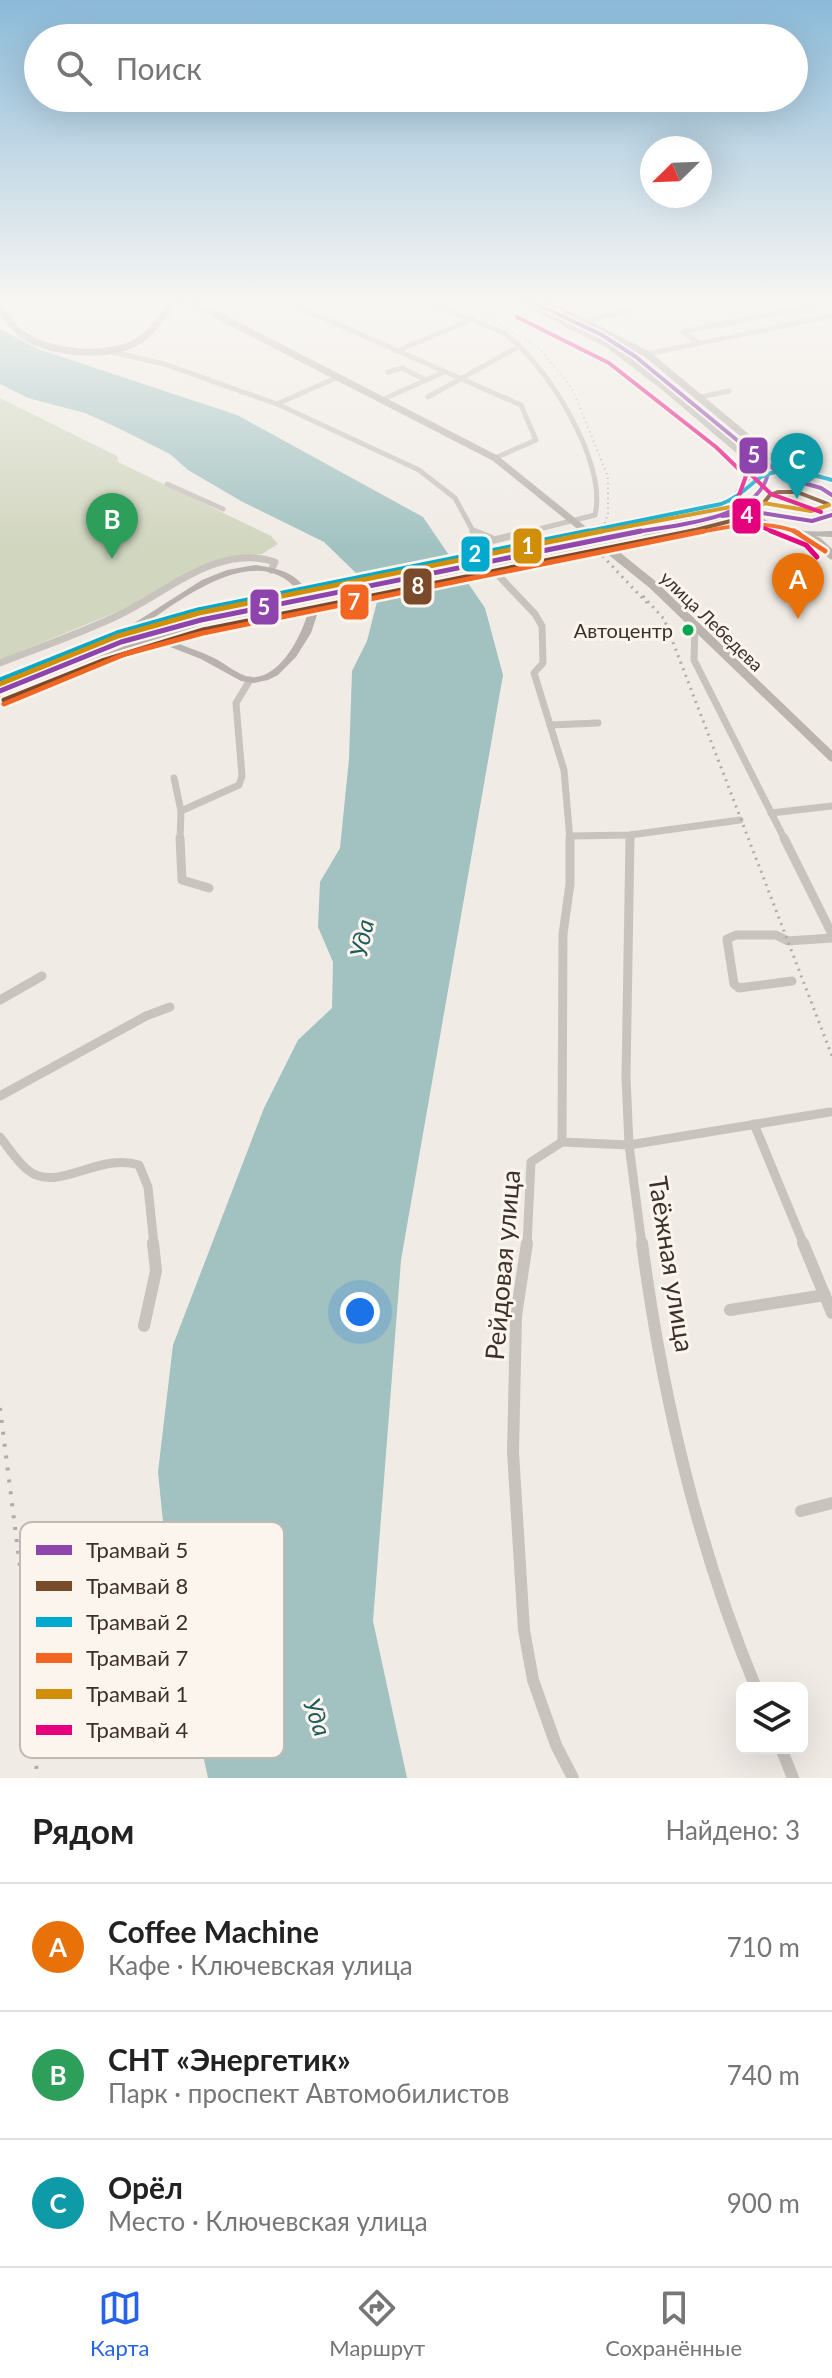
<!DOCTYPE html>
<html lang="ru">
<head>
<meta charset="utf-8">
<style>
  body { margin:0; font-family:Lato,sans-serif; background:#f6f6f6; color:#222 }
  .controls { position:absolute; right:24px; bottom:24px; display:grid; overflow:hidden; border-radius:12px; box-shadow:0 8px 32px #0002 }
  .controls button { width:72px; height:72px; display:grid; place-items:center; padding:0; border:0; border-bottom:2px solid #e0e0e0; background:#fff; color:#222; font:40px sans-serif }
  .compass { position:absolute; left:640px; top:136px; width:72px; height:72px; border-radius:50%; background:#fff; box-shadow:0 8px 32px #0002; rotate:247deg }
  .you { position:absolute; left:360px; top:1312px; width:28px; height:28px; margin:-20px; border:6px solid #fff; border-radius:50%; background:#1a73e8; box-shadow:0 0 0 12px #1a73e833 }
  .badge { display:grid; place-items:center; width:52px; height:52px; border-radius:50%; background:#2563eb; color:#fff; font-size:26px; font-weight:700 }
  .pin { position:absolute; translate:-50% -66px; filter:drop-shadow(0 2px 4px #0008) }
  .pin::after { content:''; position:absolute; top:42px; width:28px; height:24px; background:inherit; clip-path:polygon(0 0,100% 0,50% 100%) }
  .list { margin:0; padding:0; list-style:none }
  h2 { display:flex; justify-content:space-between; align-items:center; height:104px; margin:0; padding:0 32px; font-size:34px }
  h2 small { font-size:26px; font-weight:400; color:#767676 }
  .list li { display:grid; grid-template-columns:52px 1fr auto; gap:24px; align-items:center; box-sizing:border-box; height:128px; padding:0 32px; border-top:2px solid #e0e0e0 }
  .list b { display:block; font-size:30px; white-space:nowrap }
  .list p { margin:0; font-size:26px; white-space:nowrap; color:#767676 }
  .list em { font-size:26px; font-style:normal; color:#767676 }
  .icon { flex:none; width:44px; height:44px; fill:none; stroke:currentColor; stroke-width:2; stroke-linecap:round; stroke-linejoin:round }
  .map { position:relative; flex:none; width:832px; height:1778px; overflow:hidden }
  .search { position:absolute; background:#fff; box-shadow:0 8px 32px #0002; left:24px; right:24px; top:24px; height:88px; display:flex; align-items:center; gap:20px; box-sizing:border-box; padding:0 28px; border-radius:44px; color:#767676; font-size:30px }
  .sheet { height:488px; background:#fff }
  nav { display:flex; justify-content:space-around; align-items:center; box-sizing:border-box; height:112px; border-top:2px solid #e0e0e0; background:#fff; font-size:22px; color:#767676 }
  nav a { display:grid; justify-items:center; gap:4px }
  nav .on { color:#2563eb }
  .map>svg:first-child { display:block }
  .green { fill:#d1d6bf }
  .water { fill:#a1c2c1 }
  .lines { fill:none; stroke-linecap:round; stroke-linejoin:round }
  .street-far3 { stroke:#c9c3be; stroke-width:5 }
  .street-far2 { stroke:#c9c3be; stroke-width:7 }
  .street-far1 { stroke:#c9c3be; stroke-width:9 }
  .street { stroke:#c9c3be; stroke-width:12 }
  .secondary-far1 { stroke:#bab3ae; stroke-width:7 }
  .secondary { stroke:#bab3ae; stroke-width:9 }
  .primary { fill:#b8b1ad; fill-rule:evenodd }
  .rail-far2 { stroke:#b1aca8; stroke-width:2; stroke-dasharray:1 4; stroke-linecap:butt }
  .rail-far1 { stroke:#b1aca8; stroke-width:3; stroke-dasharray:2 5; stroke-linecap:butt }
  .rail { stroke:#b1aca8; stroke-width:4; stroke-dasharray:3 9; stroke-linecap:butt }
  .primary-bridge-far1 { stroke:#b8b1ad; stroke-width:8 }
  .primary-bridge { stroke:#b8b1ad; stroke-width:10 }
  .tram-1-far1-casing { stroke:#fbf5ee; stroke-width:8 }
  .tram-1-casing { stroke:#fbf5ee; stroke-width:10 }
  .tram-2-far1-casing { stroke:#fbf5ee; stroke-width:8 }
  .tram-2-casing { stroke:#fbf5ee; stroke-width:10 }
  .tram-3-far1-casing { stroke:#fbf5ee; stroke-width:8 }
  .tram-3-casing { stroke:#fbf5ee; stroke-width:10 }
  .tram-4-far1-casing { stroke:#fbf5ee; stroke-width:8 }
  .tram-4-casing { stroke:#fbf5ee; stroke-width:10 }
  .tram-5-far1-casing { stroke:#fbf5ee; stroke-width:8 }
  .tram-5-casing { stroke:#fbf5ee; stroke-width:10 }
  .tram-6-far1-casing { stroke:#fbf5ee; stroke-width:8 }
  .tram-6-casing { stroke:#fbf5ee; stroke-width:10 }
  .tram-1-far1 { stroke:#8e44ad; stroke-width:4 }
  .tram-1 { stroke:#8e44ad; stroke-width:5 }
  .tram-2-far1 { stroke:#7a4b2a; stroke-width:4 }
  .tram-2 { stroke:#7a4b2a; stroke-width:5 }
  .tram-3-far1 { stroke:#00a9ce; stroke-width:4 }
  .tram-3 { stroke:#00a9ce; stroke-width:5 }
  .tram-4-far1 { stroke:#f26522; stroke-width:4 }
  .tram-4 { stroke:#f26522; stroke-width:5 }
  .tram-5-far1 { stroke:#d18e09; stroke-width:4 }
  .tram-5 { stroke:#d18e09; stroke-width:5 }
  .tram-6-far1 { stroke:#e5007d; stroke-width:4 }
  .tram-6 { stroke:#e5007d; stroke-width:5 }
  .bus-dot { fill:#00a651; stroke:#fbf5ee; stroke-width:3 }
  .labels { text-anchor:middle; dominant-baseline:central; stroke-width:6; stroke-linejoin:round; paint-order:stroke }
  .far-street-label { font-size:18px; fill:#3b302b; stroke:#fbf5ee }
  .bus-label { font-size:20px; fill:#3b302b; stroke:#fbf5ee; text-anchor:end }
  .water-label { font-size:24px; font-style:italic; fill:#1f5a5e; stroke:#fbf5ee }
  .near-street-label { font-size:26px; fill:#3b302b; stroke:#fbf5ee }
  .key { fill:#fbf5ee; stroke:#c1bab4; stroke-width:2 }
  .key-label { font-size:22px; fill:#3b302b }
  .line-badge { stroke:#fbf5ee; stroke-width:3 }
  .badge-label { font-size:22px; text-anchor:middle; font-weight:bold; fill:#fff }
</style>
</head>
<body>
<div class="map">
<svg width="832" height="1778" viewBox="0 0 832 1778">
  <rect width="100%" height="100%" fill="#f0ebe5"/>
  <polygon class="green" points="0,398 117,456 118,462 271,536 278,544 262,554 231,557 119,611 0,660"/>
  <polygon class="water" points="0,329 38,349 237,415 423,517 485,608 503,675 401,1260 373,1621 407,1778 208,1778 172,1612 158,1472 173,1345 264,1108 298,1040 332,1008 333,962 318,927 320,882 340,848 349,759 352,671 367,641 377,602 359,576 324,542 241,501 188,470 170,454 116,427 85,413 28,398 0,384"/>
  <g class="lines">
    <g class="street-far3">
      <polyline points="280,299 521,405 536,440 495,458"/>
      <path d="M422,299L504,333C546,363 608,462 595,515L523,533"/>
      <polyline points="591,319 627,311"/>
      <polyline points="699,343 683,332 832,302"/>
      <polyline points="397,351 473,319"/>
      <polyline points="112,352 164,364 277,404"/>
      <polyline points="647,354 832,316"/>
      <polyline points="388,372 402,368 426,380"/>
      <polyline points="338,377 277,404 419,470 455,498 473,531 478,533"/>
      <polyline points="428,397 518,347"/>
      <polyline points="700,397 729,391"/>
      <polyline points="384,399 444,372"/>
      <polyline points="167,484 223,509"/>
    </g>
    <g class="street-far2">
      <polyline points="473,531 491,538"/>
      <polyline points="531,531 490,541 480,548 498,575 535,614 542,626 543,663 534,673 564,770 570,840"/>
      <polyline points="695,626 694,660 785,840"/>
      <path d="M0,663C40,647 82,633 121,614C169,591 219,543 275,562L271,570"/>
      <polyline points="550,725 598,723"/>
      <polyline points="174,778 181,811"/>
      <polyline points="771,813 832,806"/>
      <polyline points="570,836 630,835 740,820"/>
      <polyline points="180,840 181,811 239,785 242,776 236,703 250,680"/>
      <polyline points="630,840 630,835"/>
    </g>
    <g class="street-far1">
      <polyline points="180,838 182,880 209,888"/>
      <polyline points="630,838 626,1077 629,1145 642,1245"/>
      <polyline points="784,838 832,934"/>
      <polyline points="792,981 739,988 734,984 727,939 736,935 776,935 788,941 832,938"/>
      <polyline points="0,1000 42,976"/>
      <polyline points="0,1096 146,1016 170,1007"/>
      <polyline points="754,1124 804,1245"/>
      <path d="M0,1137C9,1148 17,1162 29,1171C58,1193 99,1152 139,1165L148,1187L154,1245"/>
      <polyline points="562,1142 563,934 570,884 570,838"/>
      <polyline points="562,1142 629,1145 830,1112"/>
      <polyline points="527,1245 531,1162 562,1142"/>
    </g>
    <g class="street">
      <polyline points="527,1243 516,1316 513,1452 524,1630 533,1680 556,1745 573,1778"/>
      <path d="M642,1243C662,1395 697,1546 756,1688"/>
      <polyline points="803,1243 832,1313"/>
      <polyline points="730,1310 825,1295"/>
      <polyline points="144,1326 156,1271 153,1243"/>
      <polyline points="801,1511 832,1503"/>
      <polyline points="781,1748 793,1778"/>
    </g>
    <g class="secondary-far1">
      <polyline points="186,299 495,458 588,533"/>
      <polyline points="518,299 609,345 663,386 742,453 751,480"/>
      <polyline points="539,299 647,354 771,457 799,472"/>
      <path d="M0,307C6,315 11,325 19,332C45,354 112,360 140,340C158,328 164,306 186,299"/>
    </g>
    <g class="secondary">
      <polyline points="586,531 652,584 832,757"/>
      <polyline points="797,533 818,542 832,555"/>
    </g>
    <g class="primary">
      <path d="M777,469L800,471L832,479V484C802,476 761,462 741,495C761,529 795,533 832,531V537L792,535L762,526L730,523L691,529L687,526L691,523L730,517L752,520L741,510L736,502C721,518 698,519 677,524L673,521L718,508L729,500L743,481L753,475Z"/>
      <path d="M255,565C291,570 303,577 318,612L311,633L296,657L278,675L268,680L254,683L241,681L201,659L155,641L97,661L0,702V695L89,657L153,636L280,607L285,610L283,612L166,639C181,645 197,650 212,657C224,662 237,675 250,677C280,680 302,635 308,612C305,605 302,596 297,590C255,539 176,603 138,629L177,618L276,598L279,599V603L178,624L120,640L0,689V682L114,636L202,580L227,570Z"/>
    </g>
    <polyline class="rail-far2" points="456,299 539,348 572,388 608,477 608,513 602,533"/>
    <g class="rail-far1">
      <polyline points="603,531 597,550 647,603"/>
      <polyline points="643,596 664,619 832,1056"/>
    </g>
    <polyline class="rail" points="0,1408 30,1646 37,1778"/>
    <polyline class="primary-bridge-far1" points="659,533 683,528"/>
    <g class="primary-bridge">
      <polyline points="276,601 575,541"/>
      <polyline points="280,610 669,531"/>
    </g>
    <defs>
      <g id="tram-1-far1">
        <path d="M526,299L602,335L636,357L749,450L768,473C759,521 671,525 631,533"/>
        <polyline points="753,449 782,477 821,488 832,495"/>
        <polyline points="722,516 756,512 812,521 832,515"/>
      </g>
      <polyline id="tram-1" points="0,691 121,642 201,620 641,531"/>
      <polyline id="tram-2-far1" points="684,533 754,515 770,495 778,492 797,492 828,504"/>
      <polyline id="tram-2" points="4,700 102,661 203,630 693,531"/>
      <path id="tram-3-far1" d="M579,533L721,504C737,498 745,489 758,479C779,464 809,474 832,480"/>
      <polyline id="tram-3" points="0,680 117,633 198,610 589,531"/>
      <path id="tram-4-far1" d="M695,533C729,526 765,518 799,533"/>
      <g id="tram-4">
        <polyline points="794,531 825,551"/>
        <polyline points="4,704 125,654 203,633 704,531"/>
      </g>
      <polyline id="tram-5-far1" points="593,533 757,502 811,511 829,505"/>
      <polyline id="tram-5" points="0,684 118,636 199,613 602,531"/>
      <g id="tram-6-far1">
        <polyline points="517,317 609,363 716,447 746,476 738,498 750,522 776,533"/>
        <polyline points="739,463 771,494 821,512"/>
      </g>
      <polyline id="tram-6" points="771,531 806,545 817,557"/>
    </defs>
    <use href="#tram-1-far1" class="tram-1-far1-casing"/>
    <use href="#tram-1" class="tram-1-casing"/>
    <use href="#tram-2-far1" class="tram-2-far1-casing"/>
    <use href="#tram-2" class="tram-2-casing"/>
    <use href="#tram-3-far1" class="tram-3-far1-casing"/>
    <use href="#tram-3" class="tram-3-casing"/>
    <use href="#tram-4-far1" class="tram-4-far1-casing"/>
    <use href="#tram-4" class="tram-4-casing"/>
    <use href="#tram-5-far1" class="tram-5-far1-casing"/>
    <use href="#tram-5" class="tram-5-casing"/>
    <use href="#tram-6-far1" class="tram-6-far1-casing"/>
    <use href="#tram-6" class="tram-6-casing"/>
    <use href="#tram-1-far1" class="tram-1-far1"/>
    <use href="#tram-1" class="tram-1"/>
    <use href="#tram-2-far1" class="tram-2-far1"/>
    <use href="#tram-2" class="tram-2"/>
    <use href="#tram-3-far1" class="tram-3-far1"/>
    <use href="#tram-3" class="tram-3"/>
    <use href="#tram-4-far1" class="tram-4-far1"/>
    <use href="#tram-4" class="tram-4"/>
    <use href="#tram-5-far1" class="tram-5-far1"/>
    <use href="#tram-5" class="tram-5"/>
    <use href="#tram-6-far1" class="tram-6-far1"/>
    <use href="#tram-6" class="tram-6"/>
  </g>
  <linearGradient id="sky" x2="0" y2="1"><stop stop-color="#8bbad8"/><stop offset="0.55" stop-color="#f8f6f3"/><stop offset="1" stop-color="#f8f6f3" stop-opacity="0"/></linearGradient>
  <rect width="832" height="548" fill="url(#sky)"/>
  <circle class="bus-dot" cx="688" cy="630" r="7"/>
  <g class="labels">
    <g class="far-street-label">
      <text transform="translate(712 621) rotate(44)">улица Лебедева</text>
    </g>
    <g class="bus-label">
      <text x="673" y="630">Автоцентр</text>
    </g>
    <g class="water-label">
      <text transform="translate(361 938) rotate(-78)">Уда</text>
      <text transform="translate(318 1717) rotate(70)">Уда</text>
    </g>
    <g class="near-street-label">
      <text transform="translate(672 1264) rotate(81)">Таёжная улица</text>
      <text transform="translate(502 1265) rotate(-85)">Рейдовая улица</text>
    </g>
  </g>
  <rect x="20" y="1522" width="264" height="236" rx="12" class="key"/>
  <rect x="36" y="1545" width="36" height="10" fill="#8e44ad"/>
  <rect x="36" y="1581" width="36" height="10" fill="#7a4b2a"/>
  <rect x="36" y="1617" width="36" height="10" fill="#00a9ce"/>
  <rect x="36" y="1653" width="36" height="10" fill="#f26522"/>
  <rect x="36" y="1689" width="36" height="10" fill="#d18e09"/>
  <rect x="36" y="1725" width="36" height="10" fill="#e5007d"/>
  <g class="key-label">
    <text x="86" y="1558">Трамвай 5</text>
    <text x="86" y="1594">Трамвай 8</text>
    <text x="86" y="1630">Трамвай 2</text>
    <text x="86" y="1666">Трамвай 7</text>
    <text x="86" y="1702">Трамвай 1</text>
    <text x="86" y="1738">Трамвай 4</text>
  </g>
  <g class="line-badge">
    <rect x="738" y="436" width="31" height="39" rx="8" fill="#8e44ad"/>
    <rect x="731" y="497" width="31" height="38" rx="8" fill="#e5007d"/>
    <rect x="512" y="527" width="31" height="38" rx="8" fill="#d18e09"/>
    <rect x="460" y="535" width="31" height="38" rx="8" fill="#00a9ce"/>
    <rect x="402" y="567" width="31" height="39" rx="8" fill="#7a4b2a"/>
    <rect x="339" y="583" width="31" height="38" rx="8" fill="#f26522"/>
    <rect x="249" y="588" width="31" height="38" rx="8" fill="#8e44ad"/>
  </g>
  <g class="badge-label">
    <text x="754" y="463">5</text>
    <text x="747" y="523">4</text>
    <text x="528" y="554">1</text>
    <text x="475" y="562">2</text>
    <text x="418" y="594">8</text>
    <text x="354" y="610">7</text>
    <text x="264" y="615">5</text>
  </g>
</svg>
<div class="controls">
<button><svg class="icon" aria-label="layers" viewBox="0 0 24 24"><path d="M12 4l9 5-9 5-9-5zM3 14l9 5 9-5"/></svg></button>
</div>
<svg class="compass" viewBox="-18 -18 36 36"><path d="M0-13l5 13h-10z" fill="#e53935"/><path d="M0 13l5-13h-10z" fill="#767676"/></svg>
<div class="you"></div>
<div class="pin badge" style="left:798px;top:619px;background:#e8710a">A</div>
<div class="pin badge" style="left:112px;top:559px;background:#2e9e5b">B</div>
<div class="pin badge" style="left:797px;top:499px;background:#0f9aa8">C</div>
<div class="search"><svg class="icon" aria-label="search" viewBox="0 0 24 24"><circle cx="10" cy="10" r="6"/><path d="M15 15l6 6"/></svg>Поиск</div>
</div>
<section class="sheet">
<h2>Рядом<small>Найдено: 3</small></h2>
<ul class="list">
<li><span class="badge" style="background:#e8710a">A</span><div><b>Coffee Machine</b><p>Кафе · Ключевская улица</p></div><em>710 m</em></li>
<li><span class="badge" style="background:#2e9e5b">B</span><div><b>СНТ «Энергетик»</b><p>Парк · проспект Автомобилистов</p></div><em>740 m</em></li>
<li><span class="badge" style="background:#0f9aa8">C</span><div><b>Орёл</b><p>Место · Ключевская улица</p></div><em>900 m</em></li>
</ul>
</section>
<nav>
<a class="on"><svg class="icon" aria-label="map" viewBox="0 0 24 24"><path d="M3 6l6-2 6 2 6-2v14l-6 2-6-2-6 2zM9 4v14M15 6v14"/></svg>Карта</a>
<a><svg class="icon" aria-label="directions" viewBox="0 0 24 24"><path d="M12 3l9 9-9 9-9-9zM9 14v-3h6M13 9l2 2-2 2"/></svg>Маршрут</a>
<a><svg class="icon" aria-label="saved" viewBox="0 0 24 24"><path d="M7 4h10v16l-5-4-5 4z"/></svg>Сохранённые</a>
</nav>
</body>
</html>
